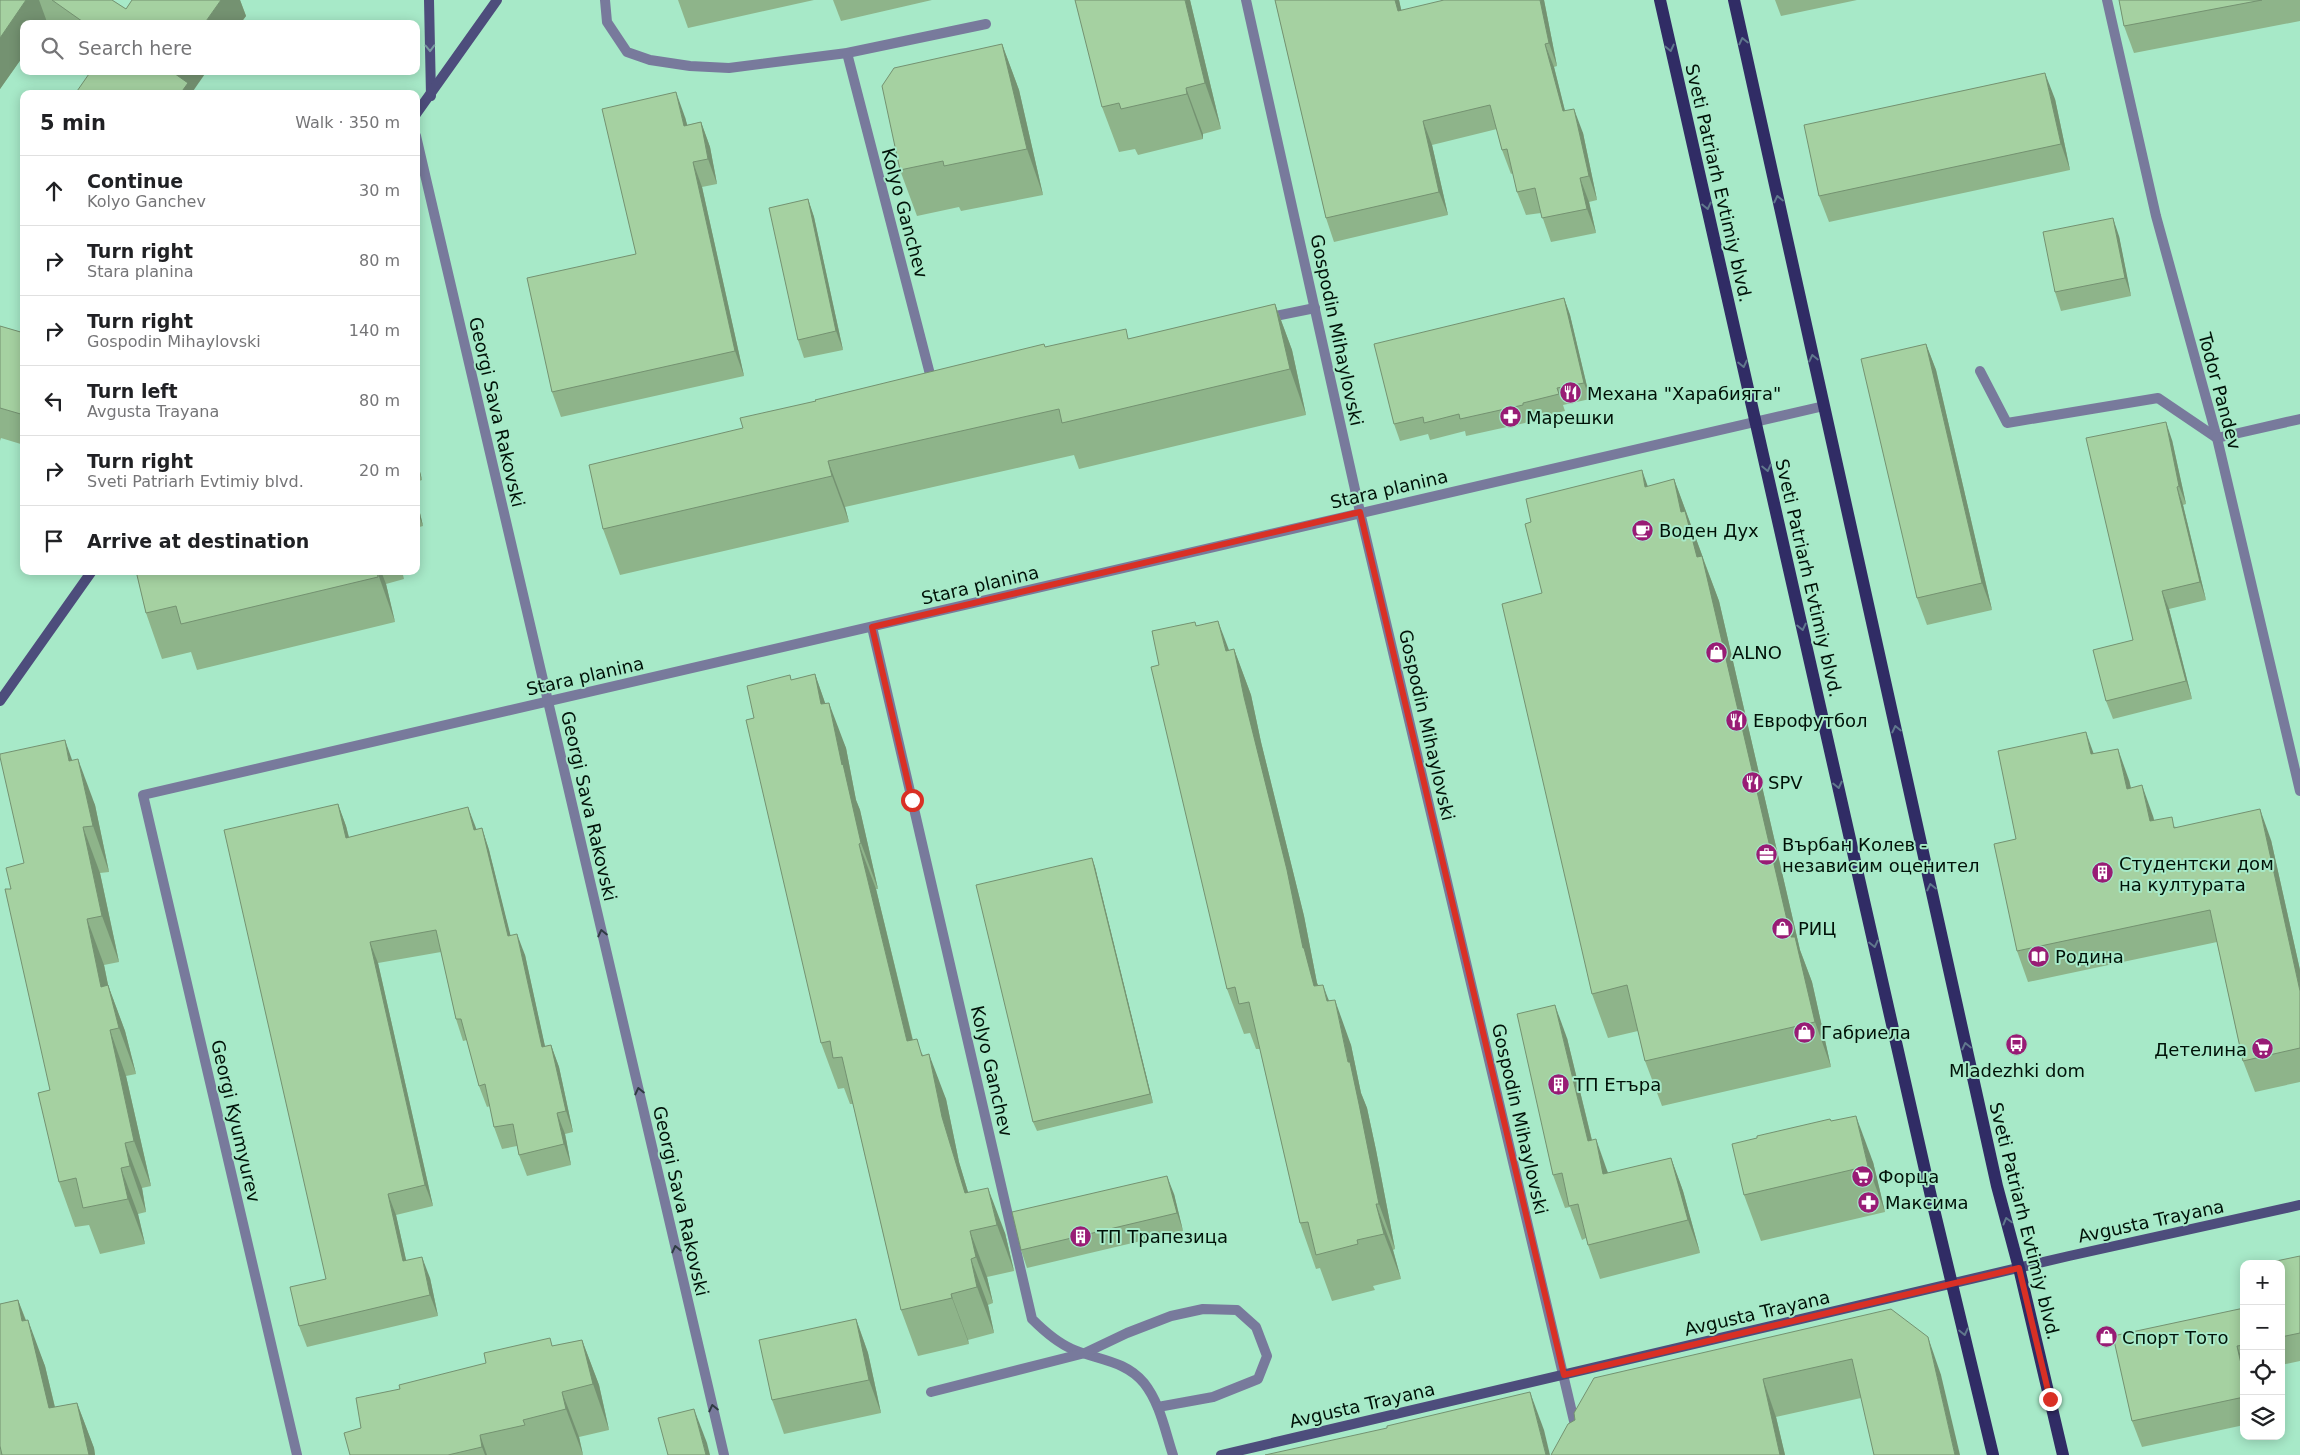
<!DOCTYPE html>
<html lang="en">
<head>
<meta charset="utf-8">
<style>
  body { margin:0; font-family:"DejaVu Sans",sans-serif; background:#f2f2f2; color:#202124 }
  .controls { position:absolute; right:15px; bottom:15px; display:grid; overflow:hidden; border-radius:10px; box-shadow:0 2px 12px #0003 }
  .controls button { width:45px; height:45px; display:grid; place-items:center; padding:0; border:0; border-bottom:1px solid #e0e0e0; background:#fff; color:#202124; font:25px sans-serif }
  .stop { position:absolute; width:15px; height:15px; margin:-11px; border:4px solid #d93025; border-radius:50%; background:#fff }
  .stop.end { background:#d93025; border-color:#fff; box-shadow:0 1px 5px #0008 }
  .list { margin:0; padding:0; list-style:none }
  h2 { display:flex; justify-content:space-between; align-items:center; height:65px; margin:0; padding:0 20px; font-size:21px }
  h2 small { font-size:16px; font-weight:400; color:#757577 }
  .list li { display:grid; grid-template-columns:32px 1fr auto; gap:15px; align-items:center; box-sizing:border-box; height:70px; padding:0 20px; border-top:1px solid #e0e0e0 }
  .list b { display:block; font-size:19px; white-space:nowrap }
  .list p { margin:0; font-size:16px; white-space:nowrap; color:#757577 }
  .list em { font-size:16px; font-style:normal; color:#757577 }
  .icon { flex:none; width:28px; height:28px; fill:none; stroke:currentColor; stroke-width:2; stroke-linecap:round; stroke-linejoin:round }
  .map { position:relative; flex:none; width:2300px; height:1455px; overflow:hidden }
  .search { position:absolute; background:#fff; box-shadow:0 2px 12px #0003; left:20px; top:20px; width:400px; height:55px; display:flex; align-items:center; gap:12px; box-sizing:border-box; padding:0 18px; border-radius:10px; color:#757577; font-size:19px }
  .panel { position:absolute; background:#fff; box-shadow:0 2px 12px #0003; left:20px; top:90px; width:400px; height:485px; border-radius:10px }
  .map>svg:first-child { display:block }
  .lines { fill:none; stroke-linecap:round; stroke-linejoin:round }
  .lane { stroke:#787a9c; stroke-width:10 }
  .street { stroke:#787a9c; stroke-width:10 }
  .secondary { stroke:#4d4d7c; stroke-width:10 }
  .primary { stroke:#302c65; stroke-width:12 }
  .wall { fill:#8eb48a }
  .shaded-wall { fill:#749271 }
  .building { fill:#a5d1a1; stroke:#749271 }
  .oneway { stroke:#60788d }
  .oneway2 { stroke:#7a9ba2 }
  .oneway3 { stroke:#303c43 }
  .route { stroke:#d93025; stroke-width:6 }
  .labels { text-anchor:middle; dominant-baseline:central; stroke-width:4; stroke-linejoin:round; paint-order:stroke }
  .street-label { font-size:18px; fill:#001208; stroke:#a7e9c8 }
  .poi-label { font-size:18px; fill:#001208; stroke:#a7e9c8; text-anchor:start }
</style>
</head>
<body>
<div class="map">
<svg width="2300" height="1455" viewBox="0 0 2300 1455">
  <rect width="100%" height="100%" fill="#a7e9c8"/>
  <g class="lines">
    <g class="lane">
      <polyline points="605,0 607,22 627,52 650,60 690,66 729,68 847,53 986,24"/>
      <polyline points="847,53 932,382"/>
      <polyline points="1266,318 1315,308"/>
      <polyline points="1980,371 2007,423 2158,398 2217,438"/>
      <path d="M872,627L1032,1319C1044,1331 1056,1342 1072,1349C1097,1360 1125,1360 1144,1383C1160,1403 1165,1431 1173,1455"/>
      <polyline points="931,1392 1085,1353 1127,1333 1171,1316 1203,1309 1237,1310 1256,1327 1267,1356 1258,1379 1213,1397 1158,1407"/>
    </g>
    <g class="street">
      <polyline points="1246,0 1360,512 1582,1455"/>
      <polyline points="2107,0 2156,216 2217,438 2300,791"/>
      <polyline points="416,136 724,1455"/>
      <polyline points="2217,438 2300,419"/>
      <polyline points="297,1455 143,795 1824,406"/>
    </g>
    <g class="secondary">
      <polyline points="429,0 431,96"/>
      <polyline points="416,114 497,0"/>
      <polyline points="0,701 92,571"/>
      <polyline points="1221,1455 2069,1256 2300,1205"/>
    </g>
    <g class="primary">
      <polyline points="1660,0 1932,1201 1993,1455"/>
      <polyline points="1734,0 1997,1186 2019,1268 2063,1455"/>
    </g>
  </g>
  <g class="wall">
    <polygon points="0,0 112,0 126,9 132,0 240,0 246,16 240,24 50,24 47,22 0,89"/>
    <polygon points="678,0 814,0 688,28"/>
    <polygon points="833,0 932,0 841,21"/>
    <polygon points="1190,0 1221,129 1203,134 1203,139 1138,155 1135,149 1119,152 1102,107"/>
    <polygon points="1275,0 1399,0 1401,10 1544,0 1557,66 1554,67 1565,111 1583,133 1597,200 1589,202 1596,233 1551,242 1541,213 1526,215 1517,192 1513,173 1511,174 1502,150 1497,129 1432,145 1448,215 1334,242 1326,218"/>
    <polygon points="1775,0 1857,0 1781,16"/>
    <polygon points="2119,0 2300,0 2300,21 2134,53 2124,26"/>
    <polygon points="1002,44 1019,90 1043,195 961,211 959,207 917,216 900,170"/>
    <polygon points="2055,99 2070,170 1829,222 1819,196"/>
    <polygon points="685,117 687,125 701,122 710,147 717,184 702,187 744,376 561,417 552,392 636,254"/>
    <polygon points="808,199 814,217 843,350 804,358 798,340"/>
    <polygon points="2119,236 2131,296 2061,311 2055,292"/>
    <polygon points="1564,298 1570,315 1590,399 1563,405 1565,411 1529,419 1529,422 1466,436 1465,431 1430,440 1428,434 1400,441 1394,424"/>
    <polygon points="1275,304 1292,350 1306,415 1079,469 1074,455 845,507 849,522 620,575 603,529 743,428 816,401 1045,347 1130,339"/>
    <polygon points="0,326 24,333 24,445 1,438 0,441"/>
    <polygon points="1926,344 1936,370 1992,610 1927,625 1917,598"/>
    <polygon points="2172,440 2186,504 2183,505 2206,600 2169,609 2192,699 2113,719 2106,701 2133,640"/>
    <polygon points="416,455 422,480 416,482"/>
    <polygon points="1674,479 1719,601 1800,950 1812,982 1831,1067 1662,1106 1645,1061 1638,1031 1608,1038 1592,994 1542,593 1531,522"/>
    <polygon points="416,496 423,526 416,528"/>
    <polygon points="136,571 402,571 404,579 386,584 395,622 197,670 191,652 162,659 146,613"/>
    <polygon points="1196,626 1229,651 1234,649 1251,695 1261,742 1304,916 1317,983 1329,1001 1351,1045 1361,1093 1367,1108 1376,1150 1395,1249 1393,1250 1401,1279 1373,1286 1375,1290 1332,1301 1320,1268 1316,1269 1300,1223 1260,1049 1256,1049 1250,1033 1244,1034 1227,989 1159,665"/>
    <polygon points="815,674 825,703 846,748 856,800 860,810 878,889 876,889 913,1040 923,1055 946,1099 959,1162 968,1192 1005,1233 1014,1271 987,1277 993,1303 988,1305 994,1333 968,1340 969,1344 918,1356 901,1310 853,1104 850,1104 844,1088 838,1089 821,1043 754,718 792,680"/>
    <polygon points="2094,754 2129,780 2131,788 2153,816 2154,820 2176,827 2271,840 2300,970 2300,1082 2255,1092 2243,1061 2217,942 2028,982 2017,951 2016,839"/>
    <polygon points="72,760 95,805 109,872 100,873 119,962 104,965 108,985 125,1031 136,1074 126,1076 151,1186 142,1188 146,1212 138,1214 145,1244 100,1254 89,1225 75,1227 59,1182 50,1090 24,863"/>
    <polygon points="338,804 346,826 349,837 476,830 482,828 489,850 510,935 525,955 545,1047 551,1045 559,1067 573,1132 565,1134 571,1165 527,1176 519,1155 517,1146 502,1149 494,1127 490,1106 487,1107 479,1086 467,1040 463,1041 456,1019 441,952 378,963 433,1206 396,1215 406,1260 430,1278 438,1316 307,1347 299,1326 326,1279"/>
    <polygon points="1092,858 1095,867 1153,1103 1037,1131 1033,1122"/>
    <polygon points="1567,1038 1592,1140 1608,1173 1671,1158 1683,1191 1700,1253 1600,1279 1588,1245 1586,1238 1582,1240 1570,1207 1565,1208 1553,1175"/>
    <polygon points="1831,1121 1873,1162 1885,1212 1761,1241 1744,1195"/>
    <polygon points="1174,1194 1183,1231 1027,1268 1021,1250"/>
    <polygon points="2300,1256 2300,1361 2281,1365 2281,1264"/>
    <polygon points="18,1300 26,1320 45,1366 55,1407 77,1403 94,1448 95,1455 0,1455 0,1304"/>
    <polygon points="2244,1308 2244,1425 2142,1447 2132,1421"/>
    <polygon points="1891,1309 1941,1375 1861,1398 1776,1417 1785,1455 1551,1455"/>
    <polygon points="856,1319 868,1353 881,1413 784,1434 772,1400"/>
    <polygon points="582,1340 599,1385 609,1430 579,1437 583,1455 350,1455 361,1428 400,1389 553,1346"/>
  </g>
  <g class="shaded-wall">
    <polygon points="26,0 39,0 47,22 46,24 24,24 24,55 0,89 0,38"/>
    <polygon points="221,0 240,0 246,16 240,24 204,24"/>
    <polygon points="1185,0 1190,0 1221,129 1205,83"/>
    <polygon points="1395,0 1399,0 1407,35 1398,11"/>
    <polygon points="1540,0 1544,0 1557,66 1549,43"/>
    <polygon points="1002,44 1019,90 1043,195 1027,149"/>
    <polygon points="1545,44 1554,67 1571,135 1563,111"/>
    <polygon points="171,71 207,71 191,94 179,94"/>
    <polygon points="2045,73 2055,99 2070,170 2061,144"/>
    <polygon points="1186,88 1203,134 1203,139 1187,94"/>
    <polygon points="676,92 685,117 694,150 684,126"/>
    <polygon points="1574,109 1583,133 1597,200 1589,176"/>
    <polygon points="1423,121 1432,145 1448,215 1439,192"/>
    <polygon points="701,122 710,147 717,184 708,159"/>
    <polygon points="693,162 702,187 744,376 735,351"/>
    <polygon points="1580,178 1589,202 1596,233 1587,209"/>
    <polygon points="808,199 814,217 843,350 836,331"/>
    <polygon points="2113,218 2119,236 2131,296 2125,278"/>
    <polygon points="1564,298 1570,315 1590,399 1584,383"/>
    <polygon points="1275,304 1292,350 1306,415 1290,369"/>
    <polygon points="1926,344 1936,370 1992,610 1982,583"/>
    <polygon points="2166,422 2172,440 2186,504 2179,486"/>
    <polygon points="416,455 422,480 416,464"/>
    <polygon points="828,461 845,507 849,522 832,476"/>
    <polygon points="1642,470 1658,515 1645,487"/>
    <polygon points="1674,479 1702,555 1711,594 1702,556 1719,601 1800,950 1812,982 1831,1067 1815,1022 1791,937 1681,512"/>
    <polygon points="2177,487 2183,505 2206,600 2200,582"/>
    <polygon points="416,496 423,526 416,508"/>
    <polygon points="377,571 381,571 386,584 395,622"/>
    <polygon points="2162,591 2169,609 2192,699 2186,681"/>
    <polygon points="1218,621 1235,666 1226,651"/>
    <polygon points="1234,649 1251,695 1261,742 1304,916 1317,983 1321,993 1314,986 1303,948 1244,697"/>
    <polygon points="815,674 831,720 821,704"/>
    <polygon points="829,703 846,748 856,800 860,810 878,889 861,843 842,765"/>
    <polygon points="2086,732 2097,763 2091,754"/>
    <polygon points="65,740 81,785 69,761"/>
    <polygon points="2118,749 2129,780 2138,820 2127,789"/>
    <polygon points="78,759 95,805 109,872 93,826"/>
    <polygon points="2142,785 2153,816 2161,852 2150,821"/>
    <polygon points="338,804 346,826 354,859 346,838"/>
    <polygon points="468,807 476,828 482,852 474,830"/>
    <polygon points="2260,809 2271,840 2300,970 2300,991"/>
    <polygon points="83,827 100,873 119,962 102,916"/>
    <polygon points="482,828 489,850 516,957 508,936"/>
    <polygon points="859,844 876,889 924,1087 907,1041"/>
    <polygon points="1092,858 1095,867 1153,1103 1150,1094"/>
    <polygon points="87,919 104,965 117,1029 101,987"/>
    <polygon points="517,934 525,955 550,1069 542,1047"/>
    <polygon points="370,942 378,963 433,1206 425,1185"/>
    <polygon points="108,985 125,1031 136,1074 119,1028"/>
    <polygon points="1323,985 1340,1030 1327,1001"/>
    <polygon points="1335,1000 1351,1045 1361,1093 1367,1108 1376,1150 1395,1249 1379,1204"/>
    <polygon points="1555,1005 1567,1038 1600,1174 1588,1141"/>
    <polygon points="110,1030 126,1076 151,1186 134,1141"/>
    <polygon points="551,1045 559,1067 573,1132 566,1111"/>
    <polygon points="929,1054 946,1099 959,1162 979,1229 965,1193 942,1117"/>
    <polygon points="557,1113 565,1134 571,1165 564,1144"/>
    <polygon points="1856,1116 1873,1162 1885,1212 1868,1166"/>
    <polygon points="1596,1139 1608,1173 1603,1174"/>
    <polygon points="125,1143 142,1188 146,1212 130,1166"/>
    <polygon points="1671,1158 1683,1191 1700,1253 1688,1220"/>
    <polygon points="121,1168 138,1214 145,1244 128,1199"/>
    <polygon points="1167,1176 1174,1194 1183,1231 1177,1213"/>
    <polygon points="988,1188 1005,1233 1014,1271 997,1225"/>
    <polygon points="388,1194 396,1215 411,1282 403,1261"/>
    <polygon points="1376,1204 1393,1250 1401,1279 1384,1234"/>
    <polygon points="970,1231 987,1277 993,1303 976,1257"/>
    <polygon points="422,1257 430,1278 438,1316 430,1295"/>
    <polygon points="971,1259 988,1305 994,1333 977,1287"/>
    <polygon points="951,1294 968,1340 969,1344 952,1298"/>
    <polygon points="18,1300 34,1343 28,1320 45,1366 66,1454 49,1408 22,1321"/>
    <polygon points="856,1319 868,1353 881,1413 869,1380"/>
    <polygon points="1928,1337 1941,1375 1960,1455 1955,1455"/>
    <polygon points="582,1340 599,1385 609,1430 593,1384"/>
    <polygon points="2237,1346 2244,1365 2244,1377"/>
    <polygon points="1763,1379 1776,1417 1785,1455 1780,1455"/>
    <polygon points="562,1392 579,1437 583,1455 566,1409"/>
    <polygon points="1530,1392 1544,1430 1550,1455 1546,1455"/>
    <polygon points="77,1403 94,1448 95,1455 89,1455"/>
    <polygon points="694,1409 707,1443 710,1455 706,1455"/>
    <polygon points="480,1435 487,1455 485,1455 482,1447"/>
  </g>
  <g class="building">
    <polygon points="0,0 26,0 0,38"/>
    <polygon points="52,0 112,0 126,9 132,0 221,0 204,24 86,24"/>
    <polygon points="1075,0 1185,0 1205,83 1186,88 1187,94 1121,109 1119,103 1102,107"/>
    <polygon points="1275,0 1395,0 1398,11 1444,0 1540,0 1549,43 1545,44 1563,111 1574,109 1589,176 1580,178 1587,209 1542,218 1535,188 1517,192 1507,149 1502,150 1490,105 1423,121 1439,192 1326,218"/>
    <polygon points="2119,0 2262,0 2124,26"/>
    <polygon points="1002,44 1027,149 944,166 943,161 900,170 882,86 894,68"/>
    <polygon points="91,71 171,71 188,83 180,94 75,94"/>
    <polygon points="2045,73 2061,144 1819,196 1804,125"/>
    <polygon points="676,92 684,126 701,122 708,159 693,162 735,351 552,392 527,278 636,254 602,109"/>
    <polygon points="808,199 836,331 798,340 769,208"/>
    <polygon points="2113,218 2125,278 2055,292 2043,232"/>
    <polygon points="1564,298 1584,383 1557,388 1559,394 1523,403 1523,405 1460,419 1459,414 1424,423 1423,417 1394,424 1374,344"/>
    <polygon points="1275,304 1290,369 1062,423 1059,409 828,461 832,476 603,529 589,465 743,428 740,418 816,401 815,400 1044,344 1045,347 1126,329 1128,339"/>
    <polygon points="0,326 24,333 24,415 0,408"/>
    <polygon points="1926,344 1982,583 1917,598 1861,359"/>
    <polygon points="2166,422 2179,486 2177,487 2200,582 2162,591 2186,681 2106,701 2093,650 2133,640 2086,438"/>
    <polygon points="1642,470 1645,487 1674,479 1681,512 1685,511 1697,557 1702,556 1791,937 1795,937 1815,1022 1645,1061 1627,985 1592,994 1502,604 1542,593 1525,524 1531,522 1526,499"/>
    <polygon points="136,571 377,571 378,577 181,624 176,606 146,613"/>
    <polygon points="1218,621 1226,651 1234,649 1244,697 1287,870 1303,948 1304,948 1314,986 1323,985 1327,1001 1335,1000 1348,1062 1350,1062 1359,1104 1379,1204 1376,1204 1384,1234 1357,1240 1358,1244 1316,1255 1308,1222 1300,1223 1249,1002 1239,1004 1235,987 1227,989 1151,667 1159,665 1152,631 1195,622 1196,626"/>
    <polygon points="815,674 821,704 829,703 842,765 843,764 861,843 859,844 907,1041 917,1039 922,1056 929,1054 942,1117 965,1193 988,1188 997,1225 970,1231 976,1257 971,1259 977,1287 951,1294 952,1298 901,1310 842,1057 833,1058 830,1041 821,1043 746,720 754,718 747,686 790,675 791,680"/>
    <polygon points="2086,732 2091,754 2118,749 2127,789 2142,785 2150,821 2172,817 2174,828 2260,809 2300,991 2300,1048 2243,1061 2210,910 2017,951 1994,844 2016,839 1998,751"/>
    <polygon points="65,740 69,761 78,759 93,826 83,827 102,916 87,919 101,987 108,985 119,1028 110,1030 134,1141 125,1143 130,1166 121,1168 128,1199 83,1208 76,1178 59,1182 38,1093 50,1090 5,889 11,889 6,868 24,863 0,757 0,754"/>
    <polygon points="338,804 346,838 468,807 474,830 482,828 508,936 517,934 542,1047 551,1045 566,1111 557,1113 564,1144 519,1155 513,1124 494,1127 485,1084 479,1086 461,1019 456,1019 436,930 370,942 425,1185 388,1194 403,1261 422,1257 430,1295 299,1326 290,1287 326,1279 224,830"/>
    <polygon points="1092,858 1150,1094 1033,1122 976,885"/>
    <polygon points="1555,1005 1588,1141 1596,1139 1603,1174 1671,1158 1688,1220 1588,1245 1578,1204 1569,1206 1562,1173 1553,1175 1517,1014"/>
    <polygon points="1856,1116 1868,1166 1744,1195 1732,1144 1757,1138 1757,1136 1830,1119 1831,1121"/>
    <polygon points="1167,1176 1177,1213 1021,1250 1012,1212"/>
    <polygon points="2300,1256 2300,1333 2281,1337 2281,1264 2262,1264"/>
    <polygon points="18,1300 22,1321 28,1320 49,1408 77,1403 89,1455 2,1455 0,1446 0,1304"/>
    <polygon points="2244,1308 2244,1345 2237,1346 2244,1377 2244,1397 2132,1421 2113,1336"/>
    <polygon points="1891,1309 1928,1337 1955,1455 1874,1455 1852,1359 1763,1379 1780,1455 1551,1455 1568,1424 1575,1420 1574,1413 1594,1378"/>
    <polygon points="856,1319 869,1380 772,1400 759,1340"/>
    <polygon points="550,1338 552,1346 582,1340 593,1384 562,1392 566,1409 523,1420 525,1425 480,1435 482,1447 448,1455 350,1455 344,1433 361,1428 356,1398 400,1389 399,1385 486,1363 484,1353"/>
    <polygon points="1530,1392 1546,1455 1265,1455 1387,1428 1387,1426"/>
    <polygon points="694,1409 706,1455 668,1455 658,1418"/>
  </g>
  <defs><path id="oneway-chevron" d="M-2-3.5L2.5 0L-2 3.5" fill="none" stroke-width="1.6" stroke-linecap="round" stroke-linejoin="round" transform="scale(1.25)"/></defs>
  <g class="oneway">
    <use href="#oneway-chevron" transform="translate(1743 41) rotate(-103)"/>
    <use href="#oneway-chevron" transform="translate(1670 48) rotate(77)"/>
    <use href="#oneway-chevron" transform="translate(1778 199) rotate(-103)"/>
    <use href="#oneway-chevron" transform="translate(1707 206) rotate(77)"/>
    <use href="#oneway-chevron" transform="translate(1813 358) rotate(-103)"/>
    <use href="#oneway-chevron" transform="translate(1743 364) rotate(77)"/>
    <use href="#oneway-chevron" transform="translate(1767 468) rotate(77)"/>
    <use href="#oneway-chevron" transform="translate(1802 627) rotate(77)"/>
    <use href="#oneway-chevron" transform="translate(1896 729) rotate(-103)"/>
    <use href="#oneway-chevron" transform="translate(1838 785) rotate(77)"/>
    <use href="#oneway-chevron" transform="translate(1931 887) rotate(-103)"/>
    <use href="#oneway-chevron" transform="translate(1874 944) rotate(77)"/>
    <use href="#oneway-chevron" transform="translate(1966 1046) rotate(-103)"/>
    <use href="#oneway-chevron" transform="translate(2007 1221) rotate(-105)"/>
    <use href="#oneway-chevron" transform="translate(1964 1332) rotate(77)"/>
  </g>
  <use class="oneway2" href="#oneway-chevron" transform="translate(430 48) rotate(89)"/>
  <g class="oneway3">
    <use href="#oneway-chevron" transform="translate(602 933) rotate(-103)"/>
    <use href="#oneway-chevron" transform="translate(639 1091) rotate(-103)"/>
    <use href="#oneway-chevron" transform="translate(676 1249) rotate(-103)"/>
    <use href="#oneway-chevron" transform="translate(713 1408) rotate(-103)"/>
  </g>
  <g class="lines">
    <polyline class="route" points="912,800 872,627 1360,512 1564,1375 2019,1268 2050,1399"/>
  </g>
  <defs>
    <symbol id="restaurant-disc" viewBox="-11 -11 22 22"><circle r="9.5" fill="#981c75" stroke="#a7e9c8"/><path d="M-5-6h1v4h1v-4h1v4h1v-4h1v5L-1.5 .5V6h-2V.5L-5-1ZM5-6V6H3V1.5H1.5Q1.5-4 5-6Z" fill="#fff"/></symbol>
    <symbol id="pharmacy-disc" viewBox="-11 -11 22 22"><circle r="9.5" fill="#981c75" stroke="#a7e9c8"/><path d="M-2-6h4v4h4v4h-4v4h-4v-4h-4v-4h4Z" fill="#fff"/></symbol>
    <symbol id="cafe-disc" viewBox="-11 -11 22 22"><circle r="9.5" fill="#981c75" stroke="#a7e9c8"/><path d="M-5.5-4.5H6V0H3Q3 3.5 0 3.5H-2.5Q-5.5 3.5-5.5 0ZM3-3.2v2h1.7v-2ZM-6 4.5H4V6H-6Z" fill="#fff"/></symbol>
    <symbol id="shop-disc" viewBox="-11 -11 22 22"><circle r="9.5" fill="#981c75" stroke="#a7e9c8"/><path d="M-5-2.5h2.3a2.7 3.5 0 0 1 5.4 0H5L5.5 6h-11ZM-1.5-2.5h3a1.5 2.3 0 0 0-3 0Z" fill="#fff"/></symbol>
    <symbol id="office-disc" viewBox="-11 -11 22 22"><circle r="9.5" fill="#981c75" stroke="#a7e9c8"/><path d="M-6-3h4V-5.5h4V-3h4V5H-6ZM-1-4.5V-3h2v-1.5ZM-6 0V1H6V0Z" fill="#fff"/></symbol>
    <symbol id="building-disc" viewBox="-11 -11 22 22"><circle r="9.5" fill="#981c75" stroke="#a7e9c8"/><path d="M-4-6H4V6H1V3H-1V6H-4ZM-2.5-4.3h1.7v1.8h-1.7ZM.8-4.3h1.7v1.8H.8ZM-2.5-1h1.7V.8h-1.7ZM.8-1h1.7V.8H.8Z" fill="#fff"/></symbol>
    <symbol id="library-disc" viewBox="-11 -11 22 22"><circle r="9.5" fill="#981c75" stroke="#a7e9c8"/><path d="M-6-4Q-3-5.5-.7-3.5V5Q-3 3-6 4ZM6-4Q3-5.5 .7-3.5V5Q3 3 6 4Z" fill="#fff"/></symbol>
    <symbol id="bus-disc" viewBox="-11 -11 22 22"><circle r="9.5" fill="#981c75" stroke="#a7e9c8"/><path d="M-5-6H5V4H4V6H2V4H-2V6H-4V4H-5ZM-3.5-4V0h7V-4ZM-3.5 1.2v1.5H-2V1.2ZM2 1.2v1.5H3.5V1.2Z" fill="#fff"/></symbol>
    <symbol id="supermarket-disc" viewBox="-11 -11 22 22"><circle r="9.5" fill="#981c75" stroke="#a7e9c8"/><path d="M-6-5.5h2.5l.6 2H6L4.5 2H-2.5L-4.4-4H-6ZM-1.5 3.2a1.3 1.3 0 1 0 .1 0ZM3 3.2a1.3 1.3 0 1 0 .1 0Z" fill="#fff"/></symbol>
  </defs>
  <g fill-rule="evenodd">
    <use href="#restaurant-disc" x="1558" y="380" width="25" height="25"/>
    <use href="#pharmacy-disc" x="1498" y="404" width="25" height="25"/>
    <use href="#cafe-disc" x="1630" y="518" width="25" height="25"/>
    <use href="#shop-disc" x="1704" y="640" width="25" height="25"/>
    <use href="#restaurant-disc" x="1724" y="708" width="25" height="25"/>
    <use href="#restaurant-disc" x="1740" y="770" width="25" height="25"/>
    <use href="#office-disc" x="1754" y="842" width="25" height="25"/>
    <use href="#building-disc" x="2090" y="860" width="25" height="25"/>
    <use href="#shop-disc" x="1770" y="916" width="25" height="25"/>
    <use href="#library-disc" x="2026" y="944" width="25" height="25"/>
    <use href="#shop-disc" x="1792" y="1020" width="25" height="25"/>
    <use href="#bus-disc" x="2004" y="1032" width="25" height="25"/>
    <use href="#supermarket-disc" x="2250" y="1036" width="25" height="25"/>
    <use href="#building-disc" x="1546" y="1072" width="25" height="25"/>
    <use href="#supermarket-disc" x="1850" y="1164" width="25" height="25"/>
    <use href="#pharmacy-disc" x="1856" y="1190" width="25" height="25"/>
    <use href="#building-disc" x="1068" y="1224" width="25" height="25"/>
    <use href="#shop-disc" x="2094" y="1324" width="25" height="25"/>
  </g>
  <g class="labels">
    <g class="street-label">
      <text transform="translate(1719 183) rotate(77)">Sveti Patriarh Evtimiy blvd.</text>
      <text transform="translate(905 213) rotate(75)">Kolyo Ganchev</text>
      <text transform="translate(1337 330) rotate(78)">Gospodin Mihaylovski</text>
      <text transform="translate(2220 391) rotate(75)">Todor Pandev</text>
      <text transform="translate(497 412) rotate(77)">Georgi Sava Rakovski</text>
      <text transform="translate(1389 489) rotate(-13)">Stara planina</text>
      <text transform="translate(1809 578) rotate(77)">Sveti Patriarh Evtimiy blvd.</text>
      <text transform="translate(980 585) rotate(-13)">Stara planina</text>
      <text transform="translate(585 676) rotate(-13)">Stara planina</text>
      <text transform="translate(1427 725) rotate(77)">Gospodin Mihaylovski</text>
      <text transform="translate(589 806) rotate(77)">Georgi Sava Rakovski</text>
      <text transform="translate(992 1071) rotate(77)">Kolyo Ganchev</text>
      <text transform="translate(1520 1119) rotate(77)">Gospodin Mihaylovski</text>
      <text transform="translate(236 1121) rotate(77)">Georgi Kyumyurev</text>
      <text transform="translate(681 1201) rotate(77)">Georgi Sava Rakovski</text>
      <text transform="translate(2025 1221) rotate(76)">Sveti Patriarh Evtimiy blvd.</text>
      <text transform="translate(2151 1221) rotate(-12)">Avgusta Trayana</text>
      <text transform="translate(1757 1313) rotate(-13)">Avgusta Trayana</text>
      <text transform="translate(1362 1405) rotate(-13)">Avgusta Trayana</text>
    </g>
    <g class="poi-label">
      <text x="1587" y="393">Механа "Харабията"</text>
      <text x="1526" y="417">Марешки</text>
      <text x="1659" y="530">Воден Дух</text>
      <text x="1732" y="652">ALNO</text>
      <text x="1753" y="720">Еврофутбол</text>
      <text x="1768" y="782">SPV</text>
      <text x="1782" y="844">Върбан Колев -<tspan x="1782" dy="21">независим оценител</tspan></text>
      <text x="2119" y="863">Студентски дом<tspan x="2119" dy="21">на културата</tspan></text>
      <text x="1798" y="928">РИЦ</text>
      <text x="2055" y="956">Родина</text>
      <text x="1821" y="1032">Габриела</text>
      <text x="2247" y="1049" text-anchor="end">Детелина</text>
      <text x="2017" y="1070" text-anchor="middle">Mladezhki dom</text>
      <text x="1574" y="1084">ТП Етъра</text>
      <text x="1878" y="1176">Форца</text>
      <text x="1885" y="1202">Максима</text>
      <text x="1097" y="1236">ТП Трапезица</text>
      <text x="2122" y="1337">Спорт Тото</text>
    </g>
  </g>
</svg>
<div class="controls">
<button>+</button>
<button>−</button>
<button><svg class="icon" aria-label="locate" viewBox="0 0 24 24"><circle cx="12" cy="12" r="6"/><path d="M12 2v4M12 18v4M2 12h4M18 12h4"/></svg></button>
<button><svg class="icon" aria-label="layers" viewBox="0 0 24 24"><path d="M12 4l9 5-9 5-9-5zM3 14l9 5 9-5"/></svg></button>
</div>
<div class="stop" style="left:912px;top:800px"></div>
<div class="stop end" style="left:2050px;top:1399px"></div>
<div class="search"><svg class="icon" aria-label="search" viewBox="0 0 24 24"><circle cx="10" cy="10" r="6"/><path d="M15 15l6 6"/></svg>Search here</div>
<section class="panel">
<h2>5 min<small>Walk · 350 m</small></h2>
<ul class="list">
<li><svg class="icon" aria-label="ahead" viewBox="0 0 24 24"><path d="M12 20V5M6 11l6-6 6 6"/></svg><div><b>Continue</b><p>Kolyo Ganchev</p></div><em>30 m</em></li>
<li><svg class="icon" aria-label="right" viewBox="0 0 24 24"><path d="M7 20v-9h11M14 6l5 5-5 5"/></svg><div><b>Turn right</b><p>Stara planina</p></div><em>80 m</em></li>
<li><svg class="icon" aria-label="right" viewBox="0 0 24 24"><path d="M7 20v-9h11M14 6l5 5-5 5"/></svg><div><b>Turn right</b><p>Gospodin Mihaylovski</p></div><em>140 m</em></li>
<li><svg class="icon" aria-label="left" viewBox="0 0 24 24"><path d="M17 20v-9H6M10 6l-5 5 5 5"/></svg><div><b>Turn left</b><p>Avgusta Trayana</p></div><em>80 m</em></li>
<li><svg class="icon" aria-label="right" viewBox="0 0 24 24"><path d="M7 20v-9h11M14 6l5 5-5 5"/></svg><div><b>Turn right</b><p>Sveti Patriarh Evtimiy blvd.</p></div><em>20 m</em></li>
<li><svg class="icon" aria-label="arrive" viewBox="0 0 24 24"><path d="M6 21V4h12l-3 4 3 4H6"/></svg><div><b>Arrive at destination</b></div></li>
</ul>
</section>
</div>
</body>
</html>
